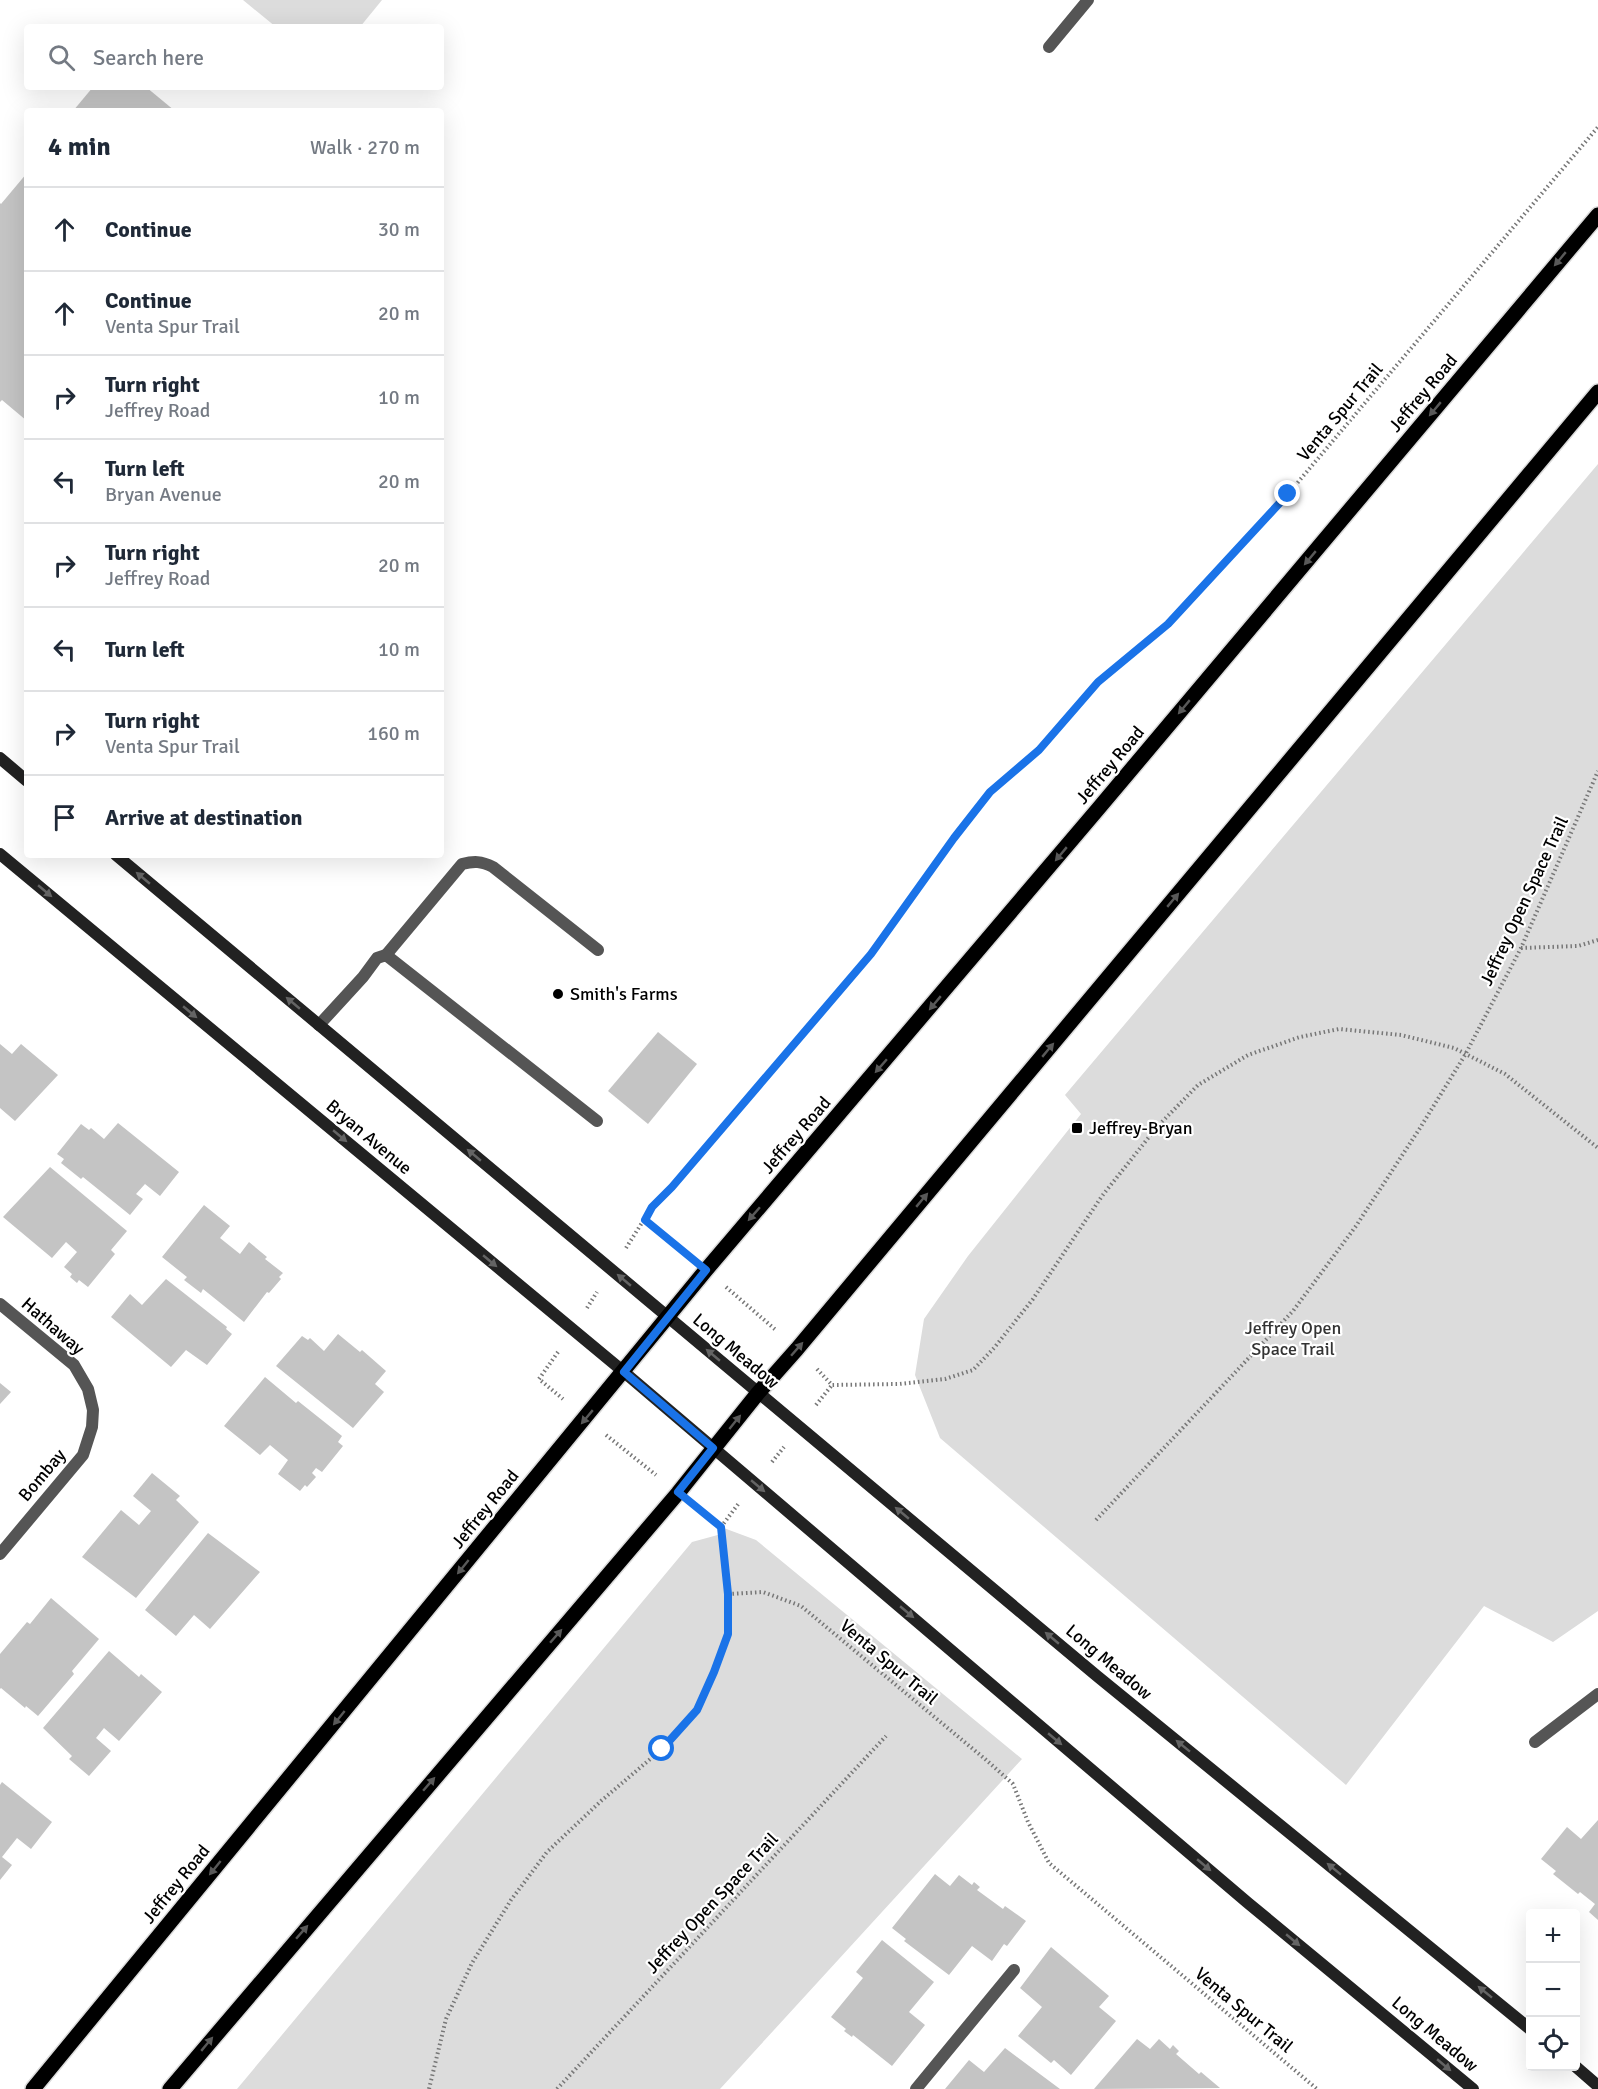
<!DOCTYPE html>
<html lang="en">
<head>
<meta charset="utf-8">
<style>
  body { margin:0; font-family:Signika,sans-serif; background:#f2f2f3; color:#1f2937 }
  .controls { position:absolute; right:18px; bottom:18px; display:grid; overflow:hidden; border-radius:6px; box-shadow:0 6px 24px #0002 }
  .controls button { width:54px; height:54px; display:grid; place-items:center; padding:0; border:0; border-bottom:2px solid #e0e1e3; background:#fff; color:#1f2937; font:30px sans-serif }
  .stop { position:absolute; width:18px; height:18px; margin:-14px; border:4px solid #1a73e8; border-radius:50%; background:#fff }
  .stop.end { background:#1a73e8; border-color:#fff; box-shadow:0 2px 6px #0008 }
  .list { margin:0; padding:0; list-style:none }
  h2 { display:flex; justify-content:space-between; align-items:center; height:78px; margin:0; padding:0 24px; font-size:26px }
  h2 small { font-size:20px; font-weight:400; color:#747a83 }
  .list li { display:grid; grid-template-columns:39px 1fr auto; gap:18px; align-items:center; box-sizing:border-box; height:84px; padding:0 24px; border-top:2px solid #e0e1e3 }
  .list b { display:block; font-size:22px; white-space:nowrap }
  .list p { margin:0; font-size:20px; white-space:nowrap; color:#747a83 }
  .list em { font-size:20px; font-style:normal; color:#747a83 }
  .icon { flex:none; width:33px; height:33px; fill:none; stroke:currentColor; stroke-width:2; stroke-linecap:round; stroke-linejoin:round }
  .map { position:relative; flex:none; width:1598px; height:2089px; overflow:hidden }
  .search { position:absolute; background:#fff; box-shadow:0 6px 24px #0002; left:24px; top:24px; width:420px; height:66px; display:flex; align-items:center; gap:15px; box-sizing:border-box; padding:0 21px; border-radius:6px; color:#747a83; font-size:22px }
  .panel { position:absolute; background:#fff; box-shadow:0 6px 24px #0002; left:24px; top:108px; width:420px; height:750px; border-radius:6px }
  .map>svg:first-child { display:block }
  .green { fill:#dcdcdc }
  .building { fill:#c4c4c4 }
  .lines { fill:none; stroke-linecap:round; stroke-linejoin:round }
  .primary-casing { stroke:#dbdbdb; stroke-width:18 }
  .path { stroke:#777; stroke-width:4; stroke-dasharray:1.5 3; stroke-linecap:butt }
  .lane { stroke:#555; stroke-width:12 }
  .street { stroke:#555; stroke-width:12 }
  .secondary { stroke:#222; stroke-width:12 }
  .primary { stroke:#000; stroke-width:15 }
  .oneway { fill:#595959 }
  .oneway2 { fill:#646464 }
  .route { stroke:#1a73e8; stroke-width:8 }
  .poi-dot { fill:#000; stroke:#fff; stroke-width:2 }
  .labels { text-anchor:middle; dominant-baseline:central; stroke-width:4.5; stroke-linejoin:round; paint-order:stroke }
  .street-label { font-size:18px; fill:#000; stroke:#fff }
  .poi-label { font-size:18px; fill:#000; stroke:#fff; text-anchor:start }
  .park-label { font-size:18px; fill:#333; stroke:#fff }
</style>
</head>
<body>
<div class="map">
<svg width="1598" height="2089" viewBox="0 0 1598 2089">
  <rect width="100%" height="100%" fill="#fff"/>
  <g class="green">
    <polygon points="243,0 382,0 360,27 276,27"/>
    <polygon points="1598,464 1598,1611 1553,1642 1484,1606 1346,1785 940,1438 915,1375 924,1319 968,1256 1081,1114 1065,1095"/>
    <polygon points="721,1527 756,1540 1022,1759 720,2089 237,2089 692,1542 725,1533"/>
  </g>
  <g class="building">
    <polygon points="93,87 146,87 175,111 73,111"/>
    <polygon points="27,173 27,421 2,400 0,402 0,203 1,204"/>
    <polygon points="658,1032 697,1064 648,1124 608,1091"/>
    <polygon points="0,1044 12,1054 21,1044 58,1075 15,1121 0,1108"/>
    <polygon points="118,1123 179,1172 160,1196 145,1184 136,1194 143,1199 130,1215 83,1177 81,1179 61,1163 64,1159 57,1154 81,1124 89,1130 91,1128 104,1139"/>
    <polygon points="50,1167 127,1231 111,1250 115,1254 88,1287 79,1280 77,1283 70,1277 72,1274 64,1267 77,1252 66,1242 52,1258 3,1217"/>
    <polygon points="204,1205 230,1226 220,1238 240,1254 249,1242 267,1257 265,1259 283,1273 279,1277 281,1279 269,1293 267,1292 244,1322 203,1289 201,1293 184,1280 187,1277 162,1257"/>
    <polygon points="166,1279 227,1327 226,1329 232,1334 207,1365 186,1350 171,1367 111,1317 130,1294 142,1305"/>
    <polygon points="338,1334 360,1352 362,1350 386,1371 375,1384 384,1392 353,1428 276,1366 302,1336 308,1340 310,1338 324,1351"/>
    <polygon points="265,1377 296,1403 298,1401 342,1436 338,1442 343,1446 322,1472 316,1468 312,1473 316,1477 307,1487 305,1485 300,1491 278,1474 288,1460 270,1445 260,1455 224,1426"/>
    <polygon points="0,1383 11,1392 0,1404"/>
    <polygon points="152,1473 180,1496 176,1500 199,1522 136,1598 82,1557 121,1510 139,1525 151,1511 133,1496"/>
    <polygon points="208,1533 260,1572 210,1629 194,1615 176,1636 145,1610"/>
    <polygon points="51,1598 99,1639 72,1671 74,1674 38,1716 26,1706 25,1708 1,1688 0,1689 0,1654 27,1622 30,1624"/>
    <polygon points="109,1651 139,1677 141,1674 162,1692 119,1741 104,1728 96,1738 111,1751 89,1776 69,1759 72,1756 43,1728"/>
    <polygon points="2,1782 52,1822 31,1849 17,1838 2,1857 12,1865 0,1880 0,1785"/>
    <polygon points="1598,1820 1598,1920 1589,1912 1595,1904 1580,1892 1578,1894 1553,1874 1556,1871 1541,1859 1567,1827 1581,1839"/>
    <polygon points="935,1874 950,1886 959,1875 972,1885 974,1882 980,1887 977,1890 1003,1909 1005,1906 1026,1921 1007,1946 1004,1944 992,1961 972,1946 949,1975 904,1941 906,1939 892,1928"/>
    <polygon points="882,1940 934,1982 909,2012 925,2025 892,2066 853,2035 852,2037 844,2031 846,2029 831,2017 863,1978 856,1972"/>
    <polygon points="1051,1947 1109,1996 1099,2007 1116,2021 1071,2075 1054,2060 1051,2063 1018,2036 1042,2007 1020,1988"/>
    <polygon points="1137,2039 1150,2049 1159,2039 1170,2049 1173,2045 1179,2051 1176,2054 1199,2074 1201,2072 1220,2088 1094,2089"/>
    <polygon points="1005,2048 1060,2089 945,2089 969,2060 984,2072"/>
  </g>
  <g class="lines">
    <defs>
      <g id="primary">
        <polyline points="33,2089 706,1270 1098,809 1598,215"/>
        <polyline points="170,2089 678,1493 758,1393 797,1349 1598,392"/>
      </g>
    </defs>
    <use href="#primary" class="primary-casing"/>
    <g class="path">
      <polyline points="1521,948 1578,946 1598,940"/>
      <polyline points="645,1220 686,1253"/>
      <polyline points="626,1248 652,1207 672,1187 871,954 954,838 990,792 1039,750 1098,682 1168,624 1288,494 1598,127"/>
      <polyline points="726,1287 777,1331"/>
      <polyline points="587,1308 597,1292"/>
      <polyline points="558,1352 539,1379 563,1399"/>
      <polyline points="817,1369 832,1385 899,1384 945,1379 973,1370 994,1348 1033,1299 1102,1196 1157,1127 1198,1085 1248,1055 1300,1037 1339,1029 1401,1035 1454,1048 1505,1074 1598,1148"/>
      <polyline points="816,1405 832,1385"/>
      <polyline points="606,1435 656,1475"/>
      <polyline points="772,1462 784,1447"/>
      <polyline points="1096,1520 1293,1311 1356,1226 1420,1128 1465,1055 1521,948 1598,771"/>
      <polyline points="721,1527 739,1503"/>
      <polyline points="728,1594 763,1592 801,1606 985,1759 1013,1784 1028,1822 1049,1863 1317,2089"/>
      <polyline points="429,2089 446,2019 472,1963 511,1900 547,1852 601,1801 662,1749 697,1710 715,1672 728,1634 728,1594 721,1527 700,1510"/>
      <polyline points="557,2089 886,1736"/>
    </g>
    <g class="lane">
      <polyline points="1049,47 1088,0"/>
      <path d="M386,955L462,864C474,861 481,861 493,867L598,950"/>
      <polyline points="319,1025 363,977 377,958 386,955 597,1121"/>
      <polyline points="916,2089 1014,1970"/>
    </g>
    <g class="street">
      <polyline points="0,1304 74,1365 88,1389 93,1410 92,1427 83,1455 0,1554"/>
      <polyline points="1535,1742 1598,1694"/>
    </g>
    <g class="secondary">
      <polyline points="0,758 27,781"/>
      <polyline points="0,854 624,1372 1248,1903 1473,2089"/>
      <polyline points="116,855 1097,1676 1530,2029"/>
      <polyline points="1575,2066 1598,2086"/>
    </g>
    <use href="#primary" class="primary"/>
  </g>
  <defs><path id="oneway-solid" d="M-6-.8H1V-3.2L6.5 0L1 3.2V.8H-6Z" transform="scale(1.5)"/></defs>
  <g class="oneway">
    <use href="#oneway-solid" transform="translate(1560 259) rotate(130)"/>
    <use href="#oneway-solid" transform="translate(1435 409) rotate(130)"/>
    <use href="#oneway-solid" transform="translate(1310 558) rotate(130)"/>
    <use href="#oneway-solid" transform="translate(1184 707) rotate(130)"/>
    <use href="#oneway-solid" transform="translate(1061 854) rotate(130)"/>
    <use href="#oneway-solid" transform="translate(1173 900) rotate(-50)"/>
    <use href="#oneway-solid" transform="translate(935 1003) rotate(130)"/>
    <use href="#oneway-solid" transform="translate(1048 1050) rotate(-50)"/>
    <use href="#oneway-solid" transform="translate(881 1066) rotate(131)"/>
    <use href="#oneway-solid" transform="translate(922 1200) rotate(-50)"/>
    <use href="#oneway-solid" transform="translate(754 1214) rotate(131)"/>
    <use href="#oneway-solid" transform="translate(797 1349) rotate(-49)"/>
    <use href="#oneway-solid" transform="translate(587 1417) rotate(130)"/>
    <use href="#oneway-solid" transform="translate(735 1422) rotate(-51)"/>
    <use href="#oneway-solid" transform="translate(463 1567) rotate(129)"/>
    <use href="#oneway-solid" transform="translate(556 1636) rotate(-49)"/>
    <use href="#oneway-solid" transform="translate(339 1718) rotate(129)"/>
    <use href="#oneway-solid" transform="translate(429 1784) rotate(-49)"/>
    <use href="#oneway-solid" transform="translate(215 1868) rotate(129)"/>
    <use href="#oneway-solid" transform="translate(302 1932) rotate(-49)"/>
    <use href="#oneway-solid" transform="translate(207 2044) rotate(-50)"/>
  </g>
  <g class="oneway2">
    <use href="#oneway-solid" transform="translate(143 878) rotate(-140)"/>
    <use href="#oneway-solid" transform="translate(45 891) rotate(40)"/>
    <use href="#oneway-solid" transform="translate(293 1003) rotate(-140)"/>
    <use href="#oneway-solid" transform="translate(190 1012) rotate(40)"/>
    <use href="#oneway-solid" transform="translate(340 1136) rotate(40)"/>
    <use href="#oneway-solid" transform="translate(474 1155) rotate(-140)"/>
    <use href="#oneway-solid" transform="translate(490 1261) rotate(40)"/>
    <use href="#oneway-solid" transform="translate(624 1280) rotate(-140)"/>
    <use href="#oneway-solid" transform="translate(713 1355) rotate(-140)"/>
    <use href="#oneway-solid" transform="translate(758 1486) rotate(40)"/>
    <use href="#oneway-solid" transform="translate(902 1513) rotate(-140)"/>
    <use href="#oneway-solid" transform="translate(907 1612) rotate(40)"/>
    <use href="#oneway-solid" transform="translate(1052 1638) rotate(-140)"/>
    <use href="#oneway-solid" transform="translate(1055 1739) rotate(40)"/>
    <use href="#oneway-solid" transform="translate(1183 1746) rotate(-141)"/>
    <use href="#oneway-solid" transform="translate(1204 1865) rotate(40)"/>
    <use href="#oneway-solid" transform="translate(1334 1869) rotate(-141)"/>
    <use href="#oneway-solid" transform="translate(1293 1940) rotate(40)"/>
    <use href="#oneway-solid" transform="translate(1485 1992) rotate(-141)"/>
    <use href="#oneway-solid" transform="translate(1444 2065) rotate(40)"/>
  </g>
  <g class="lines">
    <polyline class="route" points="662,1749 697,1710 714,1672 728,1634 728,1594 721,1527 678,1492 713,1448 624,1372 706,1270 645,1220 652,1207 672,1187 871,954 954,838 990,792 1039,750 1098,682 1168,624 1288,494"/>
  </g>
  <g class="poi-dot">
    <circle cx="558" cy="994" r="6"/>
    <rect x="1071" y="1122" width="12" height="12" rx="3"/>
  </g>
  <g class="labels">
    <g class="street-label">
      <text transform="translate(1423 393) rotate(-50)">Jeffrey Road</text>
      <text transform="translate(1340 412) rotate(-50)">Venta Spur Trail</text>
      <text transform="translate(1110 765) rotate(-50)">Jeffrey Road</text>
      <text transform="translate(1524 901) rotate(-65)">Jeffrey Open Space Trail</text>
      <text transform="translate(796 1135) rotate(-49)">Jeffrey Road</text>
      <text transform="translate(369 1137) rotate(40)">Bryan Avenue</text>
      <text transform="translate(53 1326) rotate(41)">Hathaway</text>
      <text transform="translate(736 1351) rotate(40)">Long Meadow</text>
      <text transform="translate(42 1475) rotate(-50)">Bombay</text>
      <text transform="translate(485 1509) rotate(-51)">Jeffrey Road</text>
      <text transform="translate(889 1662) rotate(40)">Venta Spur Trail</text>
      <text transform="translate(1109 1662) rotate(40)">Long Meadow</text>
      <text transform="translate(176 1884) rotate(-51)">Jeffrey Road</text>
      <text transform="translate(712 1903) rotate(-47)">Jeffrey Open Space Trail</text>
      <text transform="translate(1244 2010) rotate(40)">Venta Spur Trail</text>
      <text transform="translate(1435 2034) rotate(40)">Long Meadow</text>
    </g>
    <g class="poi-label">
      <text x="570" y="994">Smith's Farms</text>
      <text x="1089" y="1128">Jeffrey-Bryan</text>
    </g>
    <g class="park-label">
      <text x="1293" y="1328">Jeffrey Open<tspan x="1293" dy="21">Space Trail</tspan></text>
    </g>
  </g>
</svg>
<div class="controls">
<button>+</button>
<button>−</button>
<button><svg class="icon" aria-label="locate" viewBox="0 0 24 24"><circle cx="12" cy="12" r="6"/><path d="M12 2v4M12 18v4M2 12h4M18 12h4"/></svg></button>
</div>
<div class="stop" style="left:662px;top:1749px"></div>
<div class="stop end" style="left:1288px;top:494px"></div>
<div class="search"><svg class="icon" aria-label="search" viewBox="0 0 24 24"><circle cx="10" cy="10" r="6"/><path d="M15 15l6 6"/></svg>Search here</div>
<section class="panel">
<h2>4 min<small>Walk · 270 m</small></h2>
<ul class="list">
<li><svg class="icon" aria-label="ahead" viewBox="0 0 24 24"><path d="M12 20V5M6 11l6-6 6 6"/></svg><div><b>Continue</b></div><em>30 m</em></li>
<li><svg class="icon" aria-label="ahead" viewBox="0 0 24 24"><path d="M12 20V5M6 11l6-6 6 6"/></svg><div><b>Continue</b><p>Venta Spur Trail</p></div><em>20 m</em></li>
<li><svg class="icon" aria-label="right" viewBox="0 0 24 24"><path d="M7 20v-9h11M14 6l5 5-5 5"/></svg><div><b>Turn right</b><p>Jeffrey Road</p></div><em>10 m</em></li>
<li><svg class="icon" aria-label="left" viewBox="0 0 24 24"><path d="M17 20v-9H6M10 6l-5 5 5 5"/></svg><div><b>Turn left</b><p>Bryan Avenue</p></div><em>20 m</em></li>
<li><svg class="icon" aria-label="right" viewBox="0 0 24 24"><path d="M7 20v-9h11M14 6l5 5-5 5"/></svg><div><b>Turn right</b><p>Jeffrey Road</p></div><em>20 m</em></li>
<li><svg class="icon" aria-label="left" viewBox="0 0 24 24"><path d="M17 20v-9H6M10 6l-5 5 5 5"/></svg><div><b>Turn left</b></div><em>10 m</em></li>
<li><svg class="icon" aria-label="right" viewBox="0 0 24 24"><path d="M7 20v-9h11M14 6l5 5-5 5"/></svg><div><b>Turn right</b><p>Venta Spur Trail</p></div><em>160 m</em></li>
<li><svg class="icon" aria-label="arrive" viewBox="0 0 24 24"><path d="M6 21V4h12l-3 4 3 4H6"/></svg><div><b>Arrive at destination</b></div></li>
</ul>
</section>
</div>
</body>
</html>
